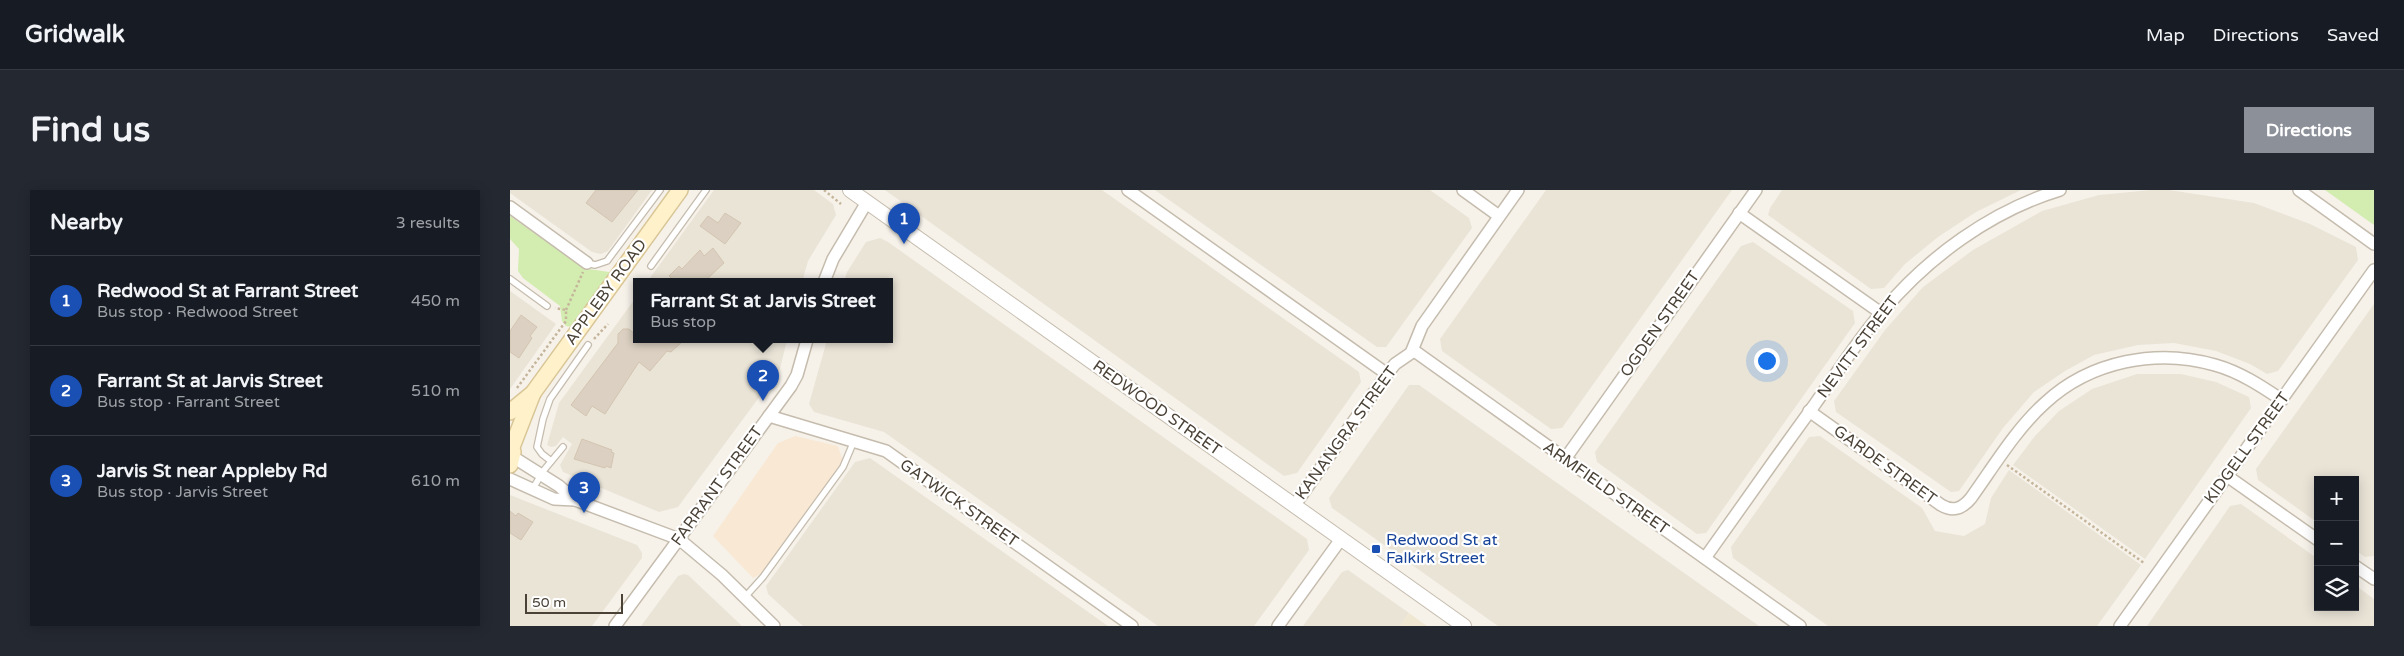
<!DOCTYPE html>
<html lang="en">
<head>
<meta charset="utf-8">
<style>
  body { margin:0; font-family:"Varela Round",sans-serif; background:#242831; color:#f1f3f6 }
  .controls { position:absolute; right:15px; bottom:15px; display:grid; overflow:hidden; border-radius:0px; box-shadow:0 2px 12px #0003 }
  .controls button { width:45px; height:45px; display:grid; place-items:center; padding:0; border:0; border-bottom:1px solid #363941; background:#171b24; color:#f1f3f6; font:25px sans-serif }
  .scale { position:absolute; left:15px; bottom:12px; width:98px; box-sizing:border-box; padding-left:5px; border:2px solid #4b4237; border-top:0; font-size:14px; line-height:18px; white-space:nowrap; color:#4b4237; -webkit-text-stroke:4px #fff; paint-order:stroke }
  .you { position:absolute; left:1256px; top:170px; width:18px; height:18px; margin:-12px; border:4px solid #fff; border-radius:50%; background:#1a73e8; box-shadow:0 0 0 8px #1a73e833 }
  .badge { display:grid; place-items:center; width:32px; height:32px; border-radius:50%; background:#8c9099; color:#fff; font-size:16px; font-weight:700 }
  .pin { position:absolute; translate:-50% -41px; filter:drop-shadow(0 1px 2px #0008) }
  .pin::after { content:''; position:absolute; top:26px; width:18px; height:15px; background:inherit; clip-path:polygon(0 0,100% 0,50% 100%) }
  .popup { position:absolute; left:123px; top:88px; width:260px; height:65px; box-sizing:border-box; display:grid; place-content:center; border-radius:0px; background:#171b24; filter:drop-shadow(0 1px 4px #0005); font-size:16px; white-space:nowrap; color:#9ea1a6 }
  .popup b { font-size:19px; color:#f1f3f6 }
  .popup::after { content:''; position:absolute; left:50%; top:100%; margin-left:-10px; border:10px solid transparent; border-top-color:#171b24 }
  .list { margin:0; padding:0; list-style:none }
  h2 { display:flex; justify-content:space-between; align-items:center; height:65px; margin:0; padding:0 20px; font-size:21px }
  h2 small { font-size:16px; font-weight:400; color:#9ea1a6 }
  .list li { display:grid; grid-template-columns:32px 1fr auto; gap:15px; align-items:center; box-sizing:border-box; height:90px; padding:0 20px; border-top:1px solid #363941 }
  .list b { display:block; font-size:19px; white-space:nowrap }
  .list p { margin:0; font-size:16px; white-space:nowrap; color:#9ea1a6 }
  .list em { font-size:16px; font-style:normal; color:#9ea1a6 }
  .icon { flex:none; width:28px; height:28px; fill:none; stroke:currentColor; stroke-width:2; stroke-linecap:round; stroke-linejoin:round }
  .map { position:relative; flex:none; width:1864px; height:436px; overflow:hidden; border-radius:0px }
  header { display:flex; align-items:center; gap:30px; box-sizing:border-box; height:70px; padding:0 25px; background:#171b24; border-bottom:1px solid #363941 }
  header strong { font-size:24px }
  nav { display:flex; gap:28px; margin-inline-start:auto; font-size:18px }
  .intro { display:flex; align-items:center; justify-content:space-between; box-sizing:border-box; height:120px; padding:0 30px }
  h1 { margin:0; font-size:35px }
  .button { padding:12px 22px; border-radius:0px; background:#8c9099; color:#fff; font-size:18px; font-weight:700 }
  main { display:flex; gap:30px; padding:0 30px }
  aside { flex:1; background:#171b24; border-radius:0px; box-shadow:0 2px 12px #0003 }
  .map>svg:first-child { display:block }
  .residential { fill:#eae4d7 }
  .commercial { fill:#f8e8d4 }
  .education { fill:#f0e7d3 }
  .green { fill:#d3ecb0 }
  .building { fill:#dbd0c1; stroke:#d4c5b1 }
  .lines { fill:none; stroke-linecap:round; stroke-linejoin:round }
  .service-casing { stroke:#c5bcae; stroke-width:8 }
  .minor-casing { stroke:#c5bcae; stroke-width:14 }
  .tertiary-casing { stroke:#c5bcae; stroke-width:16 }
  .secondary-casing { stroke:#d9c697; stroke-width:18 }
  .path { stroke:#c5b59b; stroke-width:2.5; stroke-dasharray:2.5 2.5; stroke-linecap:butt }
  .service { stroke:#fff; stroke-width:5.5 }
  .minor { stroke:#fff; stroke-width:11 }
  .tertiary { stroke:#fff; stroke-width:14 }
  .secondary { stroke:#fff1ca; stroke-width:15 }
  .transit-dot { fill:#1a4fb4; stroke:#fff; stroke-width:2 }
  .labels { text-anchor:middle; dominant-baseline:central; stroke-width:4.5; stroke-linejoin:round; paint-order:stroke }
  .street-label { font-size:16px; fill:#4b4237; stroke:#fff }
  .transit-label { font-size:16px; fill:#164399; stroke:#fff; text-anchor:start }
</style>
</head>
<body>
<header>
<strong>Gridwalk</strong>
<nav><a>Map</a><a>Directions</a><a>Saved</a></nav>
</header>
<div class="intro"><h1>Find us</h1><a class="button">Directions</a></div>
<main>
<aside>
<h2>Nearby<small>3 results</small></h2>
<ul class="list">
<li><span class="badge" style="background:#1a4fb4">1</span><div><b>Redwood St at Farrant Street</b><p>Bus stop · Redwood Street</p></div><em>450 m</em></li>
<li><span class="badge" style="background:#1a4fb4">2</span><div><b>Farrant St at Jarvis Street</b><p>Bus stop · Farrant Street</p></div><em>510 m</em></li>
<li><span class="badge" style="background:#1a4fb4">3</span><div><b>Jarvis St near Appleby Rd</b><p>Bus stop · Jarvis Street</p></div><em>610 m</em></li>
</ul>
</aside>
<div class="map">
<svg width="1864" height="436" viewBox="0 0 1864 436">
  <rect width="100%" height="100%" fill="#f6f2ea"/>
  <g class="residential">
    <polygon points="0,0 142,0 98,61 91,64 82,62 0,3"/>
    <polygon points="204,0 304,0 323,14 326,25 298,71 292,92 137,92"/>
    <polygon points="375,0 592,0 849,182 851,192 787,283 774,286"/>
    <polygon points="645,0 920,0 959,28 962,38 876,157 867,157"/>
    <polygon points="1036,0 1222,0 1052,238 1041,239 932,161 930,149"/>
    <polygon points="1272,0 1511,0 1466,22 1428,47 1395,74 1374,98 1361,99 1258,25 1260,18"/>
    <polygon points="1641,0 1659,0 1744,13 1800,34 1846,57 1848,70 1768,181 1757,184 1740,174 1706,161 1664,153 1628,155 1584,165 1555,181 1524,202 1493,238 1449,301 1441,302 1326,222 1324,211 1375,140 1413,97 1463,60 1532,21 1589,5"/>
    <polygon points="370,48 378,52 797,349 799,360 744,436 648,436 374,242 304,222 299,214 317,150 379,150 379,92 334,92 337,82 356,52"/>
    <polygon points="1243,52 1343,121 1345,133 1196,343 1187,344 1087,272 1085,262 1231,56"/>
    <polygon points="0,101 46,134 0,199"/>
    <polygon points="127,106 127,150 277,150 270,179 168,317 149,322 53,282 50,275 62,254 53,247 46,256 41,257 37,255 49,213"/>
    <polygon points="1864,114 1864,366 1855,367 1845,360 1845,290 1808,290 1808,333 1748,290 1746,279"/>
    <polygon points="1627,184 1671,184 1706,192 1739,207 1741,218 1635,369 1503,275 1525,246 1549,221 1582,199"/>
    <polygon points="899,195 909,195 1249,436 988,436 822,318 819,308"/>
    <polygon points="1310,246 1412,318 1425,341 1454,346 1475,334 1481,308 1499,280 1631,375 1587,436 1318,436 1223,368 1221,357 1299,247"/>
    <polygon points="360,268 598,436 293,436 258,404 256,396 345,272"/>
    <polygon points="0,305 127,355 132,363 132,368 82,436 0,436"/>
    <polygon points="1731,314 1808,369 1808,417 1845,417 1845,395 1864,409 1864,436 1637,436 1720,316"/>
    <polygon points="838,380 899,423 890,436 793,436 832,382"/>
    <polygon points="174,384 178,385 232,436 131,436 168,386"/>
  </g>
  <polygon class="commercial" points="285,246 328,256 333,272 252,383 243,388 203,346 268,253"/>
  <polygon class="education" points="899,423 917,436 890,436"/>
  <g class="green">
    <polygon points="1815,0 1864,0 1864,35"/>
    <path d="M0,26L64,71L79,79L99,82C101,102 74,123 62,137L56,136L52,131L50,116L13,88L8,81L9,59L0,49Z"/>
  </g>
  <g class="building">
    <polygon points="86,0 128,0 102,32 76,13"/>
    <polygon points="215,23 231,33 215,54 190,36 198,26 208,33"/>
    <polygon points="203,58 214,73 194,92 166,92 159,86 169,76 172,79 190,60 194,66"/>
    <polygon points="11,125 27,137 20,146 22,148 9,168 0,162 0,141"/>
    <polygon points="113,139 119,139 127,146 127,150 174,150 161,162 157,161 140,181 129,172 95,224 82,216 76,226 61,215 108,153 108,144"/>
    <polygon points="72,249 102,260 101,262 104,263 101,278 96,276 95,278 64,269"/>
    <polygon points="0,321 6,326 8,323 23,332 11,350 0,343"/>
  </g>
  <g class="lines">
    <defs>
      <g id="service">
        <polyline points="77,73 85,75 97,71 150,0"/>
        <polyline points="141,76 196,0"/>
        <polyline points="0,89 37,116"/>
        <polyline points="41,271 32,264 27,257 33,229 40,209 78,155"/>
        <polyline points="22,300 34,280 53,257"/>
        <polyline points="235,407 253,387 333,277 344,251"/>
      </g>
      <g id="minor">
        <polyline points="618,0 877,184"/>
        <polyline points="953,0 989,26"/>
        <polyline points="1789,0 1864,54"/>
        <polyline points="0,17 77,73"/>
        <polyline points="1229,23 1371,123"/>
        <polyline points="314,92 323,69 357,12"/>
        <polyline points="903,160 1290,436"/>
        <path d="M1299,221L1431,315C1443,322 1452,319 1461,308C1484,276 1506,239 1535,213C1580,171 1647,158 1705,175C1730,182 1751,196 1772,210"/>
        <polyline points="259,226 376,261 622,436"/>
        <polyline points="3,267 49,296 65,310"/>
        <polyline points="1055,269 1246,0"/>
        <polyline points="1717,286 1808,350"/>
        <polyline points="0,289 44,309 65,310 169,349 212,385 264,436"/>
        <polyline points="784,316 877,184 885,174 901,163 912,136 1008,0"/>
        <path d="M1195,368C1231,317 1268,265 1305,214C1327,183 1347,151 1372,122C1418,67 1481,21 1550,0"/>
        <polyline points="1845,376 1864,389"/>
        <polyline points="105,436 281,196 287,185 297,150"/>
        <polyline points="768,436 831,349"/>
        <polyline points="1610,436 1864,80"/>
      </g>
      <polyline id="tertiary" points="340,0 954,436"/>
      <g id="secondary">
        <polyline points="0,222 23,203 170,0"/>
        <polyline points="0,254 3,262 0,275"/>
        <polyline points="2,257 23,203"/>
      </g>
    </defs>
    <use href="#service" class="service-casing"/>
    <use href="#minor" class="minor-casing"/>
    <use href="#tertiary" class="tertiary-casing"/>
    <use href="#secondary" class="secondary-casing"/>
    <g class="path">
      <polyline points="314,0 331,14"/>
      <polyline points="56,120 73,82"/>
      <polyline points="84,149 98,134"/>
      <polyline points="7,198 56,131 56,120 45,118"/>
      <polyline points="1497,275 1634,373"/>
    </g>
    <use href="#service" class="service"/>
    <use href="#minor" class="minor"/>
    <use href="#tertiary" class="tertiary"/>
    <use href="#secondary" class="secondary"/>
  </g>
  <rect class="transit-dot" x="861" y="354" width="10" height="10" rx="2.5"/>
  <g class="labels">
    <g class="street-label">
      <text transform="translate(96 102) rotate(-54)">APPLEBY ROAD</text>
      <text transform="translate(1150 134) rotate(-55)">OGDEN STREET</text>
      <text transform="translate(1348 157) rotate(-53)">NEVITT STREET</text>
      <text transform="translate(647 218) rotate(35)">REDWOOD STREET</text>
      <text transform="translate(836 243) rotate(-54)">KANANGRA STREET</text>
      <text transform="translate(1737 258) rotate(-54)">KIDGELL STREET</text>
      <text transform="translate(1375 275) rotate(36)">GARDE STREET</text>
      <text transform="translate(207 296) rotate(-54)">FARRANT STREET</text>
      <text transform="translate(1096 298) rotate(35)">ARMFIELD STREET</text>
      <text transform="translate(449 313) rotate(35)">GATWICK STREET</text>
    </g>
    <g class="transit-label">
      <text x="876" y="350">Redwood St at<tspan x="876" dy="18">Falkirk Street</tspan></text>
    </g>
  </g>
</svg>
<div class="controls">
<button>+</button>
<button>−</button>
<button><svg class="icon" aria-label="layers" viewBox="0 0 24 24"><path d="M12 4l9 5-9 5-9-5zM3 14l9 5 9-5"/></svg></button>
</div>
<div class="scale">50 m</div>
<div class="you"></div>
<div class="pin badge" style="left:394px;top:54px;background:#1a4fb4">1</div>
<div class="pin badge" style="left:253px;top:211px;background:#1a4fb4">2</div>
<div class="popup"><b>Farrant St at Jarvis Street</b>Bus stop</div>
<div class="pin badge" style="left:74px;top:323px;background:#1a4fb4">3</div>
</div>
</main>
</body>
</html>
